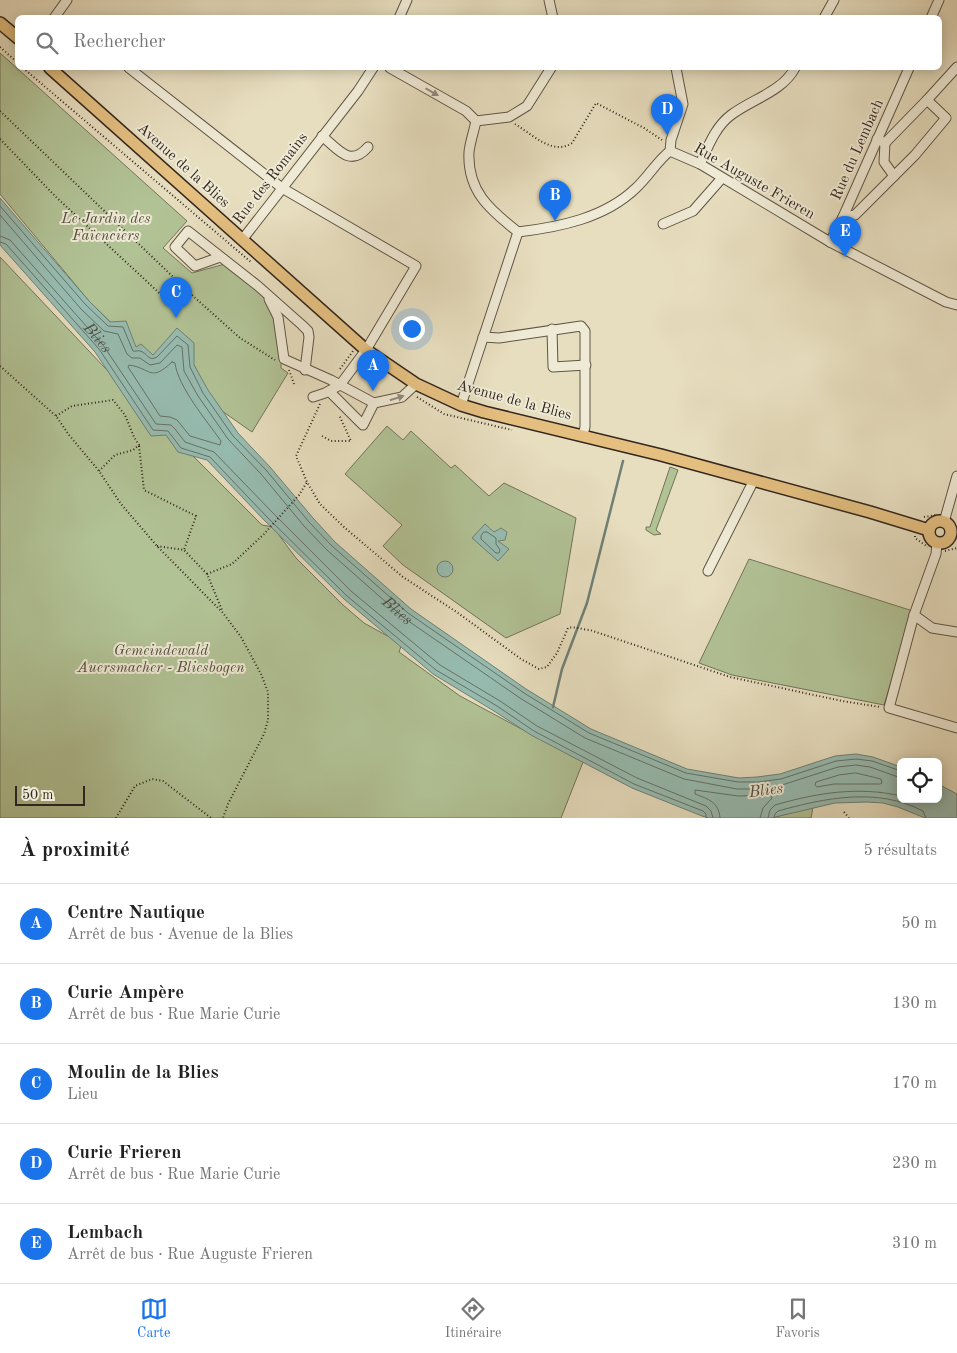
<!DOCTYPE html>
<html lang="fr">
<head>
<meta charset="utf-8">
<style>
  body { margin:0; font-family:"Old Standard TT",serif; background:#f2f2f2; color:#222 }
  .controls { position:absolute; right:15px; bottom:15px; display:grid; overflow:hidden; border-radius:8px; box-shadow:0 2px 12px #0003 }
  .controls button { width:45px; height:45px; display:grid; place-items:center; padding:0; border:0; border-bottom:1px solid #e0e0e0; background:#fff; color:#222; font:25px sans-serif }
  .scale { position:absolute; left:15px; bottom:12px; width:70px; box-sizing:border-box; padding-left:5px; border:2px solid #33261e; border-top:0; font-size:14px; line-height:18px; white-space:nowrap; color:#33261e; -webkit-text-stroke:4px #efead5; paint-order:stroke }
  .you { position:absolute; left:411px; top:328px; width:18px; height:18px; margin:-12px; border:4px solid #fff; border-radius:50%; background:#1a73e8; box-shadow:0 0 0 8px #1a73e833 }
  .badge { display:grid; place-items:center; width:32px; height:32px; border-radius:50%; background:#1a73e8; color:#fff; font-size:16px; font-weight:700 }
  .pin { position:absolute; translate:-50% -41px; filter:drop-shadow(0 1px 2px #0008) }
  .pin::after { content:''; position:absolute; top:26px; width:18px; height:15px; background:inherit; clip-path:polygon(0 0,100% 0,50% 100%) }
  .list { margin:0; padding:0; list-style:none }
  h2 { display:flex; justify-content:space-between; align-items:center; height:65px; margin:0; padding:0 20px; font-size:21px }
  h2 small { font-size:16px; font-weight:400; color:#767676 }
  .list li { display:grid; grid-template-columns:32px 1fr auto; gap:15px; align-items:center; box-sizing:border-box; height:80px; padding:0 20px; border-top:1px solid #e0e0e0 }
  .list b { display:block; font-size:19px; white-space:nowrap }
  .list p { margin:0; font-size:16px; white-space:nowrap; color:#767676 }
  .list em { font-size:16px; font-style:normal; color:#767676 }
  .icon { flex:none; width:28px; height:28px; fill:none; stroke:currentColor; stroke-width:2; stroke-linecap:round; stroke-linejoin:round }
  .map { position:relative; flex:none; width:957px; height:818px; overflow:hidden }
  .search { position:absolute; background:#fff; box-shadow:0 2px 12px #0003; left:15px; right:15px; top:15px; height:55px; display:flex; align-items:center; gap:12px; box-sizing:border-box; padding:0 18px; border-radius:8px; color:#767676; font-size:19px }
  .sheet { height:465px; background:#fff }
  nav { display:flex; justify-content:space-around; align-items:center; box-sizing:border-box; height:70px; border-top:1px solid #e0e0e0; background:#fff; font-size:14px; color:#767676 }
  nav a { display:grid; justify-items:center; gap:2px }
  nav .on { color:#1a73e8 }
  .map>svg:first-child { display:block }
  .green { fill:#b1c295; stroke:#72745a }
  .water { fill:#97bcb1; stroke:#6f8076 }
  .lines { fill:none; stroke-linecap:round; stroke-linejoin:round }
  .shore { stroke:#657168; stroke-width:1 }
  .stream { stroke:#6f8076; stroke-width:2.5 }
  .minor-casing { stroke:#605446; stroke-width:11 }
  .major-casing { stroke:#33261e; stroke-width:14 }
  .path { stroke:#33261e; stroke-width:2; stroke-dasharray:1 2.5; stroke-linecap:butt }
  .minor { stroke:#efead5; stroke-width:9 }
  .major { stroke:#e4bf80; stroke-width:11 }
  .oneway { fill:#91887a }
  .labels { text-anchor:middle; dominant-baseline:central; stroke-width:4; stroke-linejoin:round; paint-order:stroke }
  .street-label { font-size:15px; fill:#33261e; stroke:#efead5 }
  .park-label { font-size:15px; font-style:italic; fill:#524d3c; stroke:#efead5 }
  .water-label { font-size:16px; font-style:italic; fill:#4c4c43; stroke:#efead5 }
</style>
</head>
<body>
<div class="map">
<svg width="957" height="818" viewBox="0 0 957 818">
  <rect width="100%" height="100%" fill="#e7debf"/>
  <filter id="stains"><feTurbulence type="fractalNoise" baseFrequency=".004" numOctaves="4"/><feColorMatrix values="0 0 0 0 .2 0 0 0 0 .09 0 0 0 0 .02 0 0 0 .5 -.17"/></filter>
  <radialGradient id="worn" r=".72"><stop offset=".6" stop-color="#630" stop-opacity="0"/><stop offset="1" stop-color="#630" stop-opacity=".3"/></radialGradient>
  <g class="green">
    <path d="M0,53L187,221L163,248L192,273L225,264C236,273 257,286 265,296C280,316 281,344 281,368L288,373L252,432L222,411L207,390L194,365L153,355L136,347L89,301L0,194Z"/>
    <polygon points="0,257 106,369 262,525 273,527 296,558 343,605 364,623 402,644 399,652 460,696 583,762 561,818 0,818"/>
    <polygon points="387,426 403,440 411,431 451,468 455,465 489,496 504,483 576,518 560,614 506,638 403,565 383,546 402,525 345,474"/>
    <polygon points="670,467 678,470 656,530 661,534 654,535 646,530 646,527 650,527"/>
    <polygon points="749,559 913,611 884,705 732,675 699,663"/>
    <polygon points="813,807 811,818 772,818"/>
  </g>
  <g class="water">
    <polygon points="0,198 89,301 110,322 126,321 136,347 141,344 153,355 177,328 194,343 194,365 208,390 238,433 270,467 313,518 335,542 411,609 526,689 591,729 687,769 739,778 757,777 780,774 835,756 856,754 873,757 901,767 901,799 938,799 938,784 957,794 957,818 925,818 898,807 883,803 867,802 835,803 771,818 709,818 702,816 632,788 531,735 494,711 433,674 344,599 263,519 207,460 178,452 166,435 151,436 95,352 0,245"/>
    <polygon points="485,524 494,532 501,528 507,532 505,540 498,541 509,549 498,561 472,538"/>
    <circle cx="445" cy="569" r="8"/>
  </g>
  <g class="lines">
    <g class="shore">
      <path d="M0,206L85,304L108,326L123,327L133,351C135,352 138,350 140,351C148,353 148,362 157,357L177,336L188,345L190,367L203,393L233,436L266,470L309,522L332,546L408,613L524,693L589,733L686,773L738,782H758L781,779L836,761L856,759L872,761L901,771"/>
      <path id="s1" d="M0,215L81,309L104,331L118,334L127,354L132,358H140L150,365L160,363L177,345L182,347L184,371L198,396L228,439L261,474L304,526L327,550L404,618L520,698L585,738L684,779L737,789H758L782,785L838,767L856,765L870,767L901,778"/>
      <path id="s2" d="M0,236L10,240L103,345L156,424L171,425L175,429L185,442L214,452L271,511L351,591L440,665L500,701L537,726L637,778L706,806L711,811L713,818"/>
      <polyline points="0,242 6,244 99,349 153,430 168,431 181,448 210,457 266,516 347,596 436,670 497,706 534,731 634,784 703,811 706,814 706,818"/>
      <path d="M172,362L175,363C178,387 207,421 221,441L220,445L190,436L177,420L170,417L160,416L128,367L129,365C151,368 150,383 172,362Z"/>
      <polygon points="484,532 487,532 496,538 496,544 500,550 499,553 496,553 481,539 481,536"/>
      <polygon points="856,773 881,779 882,783 880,784 834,784 817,787 815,785 816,782 839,775"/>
      <path d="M720,818C719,802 708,799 695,794V790L738,796L771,795L772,798L763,808L760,818"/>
      <path d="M768,818L770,810L775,805C816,793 859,786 901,796"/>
      <path d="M774,818L775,814L778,811C825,798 877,787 923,811L926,818"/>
    </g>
    <polyline class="stream" points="553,707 562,669 587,603 623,461"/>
    <defs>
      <g id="minor">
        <polyline points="549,0 553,18"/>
        <polyline points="54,18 67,0"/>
        <polyline points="399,18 407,0"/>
        <polyline points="824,18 834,0"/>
        <polyline points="931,18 939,0"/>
        <polyline points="129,68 282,188 416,266 366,350 340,385 325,393 313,397"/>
        <polyline points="390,68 466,111 476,121 509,117 527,106 551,68"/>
        <polyline points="927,100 957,67"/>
        <path d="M322,136C338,149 350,168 368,147"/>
        <polyline points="885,143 884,162 894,176"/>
        <polyline points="670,151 700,164 830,242 946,302 957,305"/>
        <path d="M700,164C708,147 715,127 731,115C752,99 782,92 795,68"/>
        <polyline points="843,217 855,215 915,155 946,118 927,100 885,143 877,139"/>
        <polyline points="663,224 693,211 722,178"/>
        <path d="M518,232C560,227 605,218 636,188C649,176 657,161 670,151L671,140L683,104L676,68"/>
        <polyline points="242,240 358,91 373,68"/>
        <polyline points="830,242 843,217 909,68"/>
        <polyline points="220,257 195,266 175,247 188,231 258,286 302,325 308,331 309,337 305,370"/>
        <polyline points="269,299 278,317 284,359 331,380 374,403 402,397 416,384"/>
        <polyline points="552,329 553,367 586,365"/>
        <polyline points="483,337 499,338 581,326 585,331 585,427 583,435"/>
        <polyline points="329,391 363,425 374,403"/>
        <path d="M461,405L518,232C490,210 467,191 469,152C470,142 474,131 476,121"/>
        <polyline points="944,522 957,476"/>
        <polyline points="937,543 936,554 914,615 889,708 957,728"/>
        <polyline points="708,571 754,480"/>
        <polyline points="914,615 932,628 957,632"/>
      </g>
      <g id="major">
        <polyline points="0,23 18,38"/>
        <polyline points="50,68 366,350 416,384 461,405 484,412 661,455 870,512 929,530"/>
        <circle cx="940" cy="532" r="11"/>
      </g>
    </defs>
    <use href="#minor" class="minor-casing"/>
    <use href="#major" class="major-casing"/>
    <g class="path">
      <polyline points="0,47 18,63"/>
      <polyline points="23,68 252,263"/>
      <polyline points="0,111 193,296 240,338 275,360"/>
      <path d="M515,124C532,134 553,156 572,143L596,103L644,128L662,140"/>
      <polyline points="0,139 56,197 170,303 184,288"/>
      <polyline points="0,366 56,416 69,435 99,471 121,504 157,546 223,613 241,637 261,674 268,692 268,720 264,734 228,804 223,818"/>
      <polyline points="340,369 353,351"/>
      <polyline points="289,370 294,384"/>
      <polyline points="417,397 444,414 512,430"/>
      <path d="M320,404L296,456L307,482L320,504L345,528L403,577L458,613L521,659L539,669L547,667L557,653L568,628C575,626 583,630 590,630L730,677L842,701L880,707"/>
      <polyline points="56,416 72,406 113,400 125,415 134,437 139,445 133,450 115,455 99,471"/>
      <polyline points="322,436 331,441 351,441 339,415"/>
      <polyline points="139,446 144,490 196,516 184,550"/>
      <polyline points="924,517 936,515"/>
      <polyline points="915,536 915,538 928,547"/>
      <polyline points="157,546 184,550 207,574 222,610"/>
      <polyline points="945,551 957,548"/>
      <polyline points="207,574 232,564 264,534 299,495 307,482"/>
      <polyline points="844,812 849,818"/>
      <polyline points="116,818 135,786 152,779 163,781 211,818"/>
    </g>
    <use href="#minor" class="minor"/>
    <use href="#major" class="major"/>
  </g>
  <defs><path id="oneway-solid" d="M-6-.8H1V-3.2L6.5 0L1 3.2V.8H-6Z" transform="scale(1.25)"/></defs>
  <g class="oneway">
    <use href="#oneway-solid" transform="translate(432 92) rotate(30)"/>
    <use href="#oneway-solid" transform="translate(397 398) rotate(-18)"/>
  </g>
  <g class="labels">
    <g class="street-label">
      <text transform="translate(858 150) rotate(-66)">Rue du Lembach</text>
      <text transform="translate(183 166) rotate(42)">Avenue de la Blies</text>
      <text transform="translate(271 179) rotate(-52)">Rue des Romains</text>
      <text transform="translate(754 182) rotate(30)">Rue Auguste Frieren</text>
      <text transform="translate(514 401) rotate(15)">Avenue de la Blies</text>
    </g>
    <g class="park-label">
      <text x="106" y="219">Le Jardin des<tspan x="106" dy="17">Faïenciers</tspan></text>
      <text x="161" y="651">Gemeindewald<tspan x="161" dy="17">Auersmacher - Bliesbogen</tspan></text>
    </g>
    <g class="water-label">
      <text stroke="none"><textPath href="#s2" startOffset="142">Blies</textPath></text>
      <text stroke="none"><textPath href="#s1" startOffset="606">Blies</textPath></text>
      <text transform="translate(766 791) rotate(-8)">Blies</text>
    </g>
  </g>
  <rect width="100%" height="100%" filter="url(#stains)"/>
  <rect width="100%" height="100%" fill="url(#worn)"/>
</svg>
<div class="controls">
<button><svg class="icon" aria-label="locate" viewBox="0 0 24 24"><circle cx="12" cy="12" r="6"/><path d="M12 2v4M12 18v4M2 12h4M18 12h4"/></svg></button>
</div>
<div class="scale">50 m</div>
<div class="you"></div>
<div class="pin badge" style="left:373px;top:391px">A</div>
<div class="pin badge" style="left:555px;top:221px">B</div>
<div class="pin badge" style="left:176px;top:318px">C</div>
<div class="pin badge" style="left:667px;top:135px">D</div>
<div class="pin badge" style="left:845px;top:257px">E</div>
<div class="search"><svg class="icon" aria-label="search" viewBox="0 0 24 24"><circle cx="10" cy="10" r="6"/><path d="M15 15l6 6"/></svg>Rechercher</div>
</div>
<section class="sheet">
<h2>À proximité<small>5 résultats</small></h2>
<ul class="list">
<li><span class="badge">A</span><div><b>Centre Nautique</b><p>Arrêt de bus · Avenue de la Blies</p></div><em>50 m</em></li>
<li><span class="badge">B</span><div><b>Curie Ampère</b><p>Arrêt de bus · Rue Marie Curie</p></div><em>130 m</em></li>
<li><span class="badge">C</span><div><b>Moulin de la Blies</b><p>Lieu</p></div><em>170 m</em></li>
<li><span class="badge">D</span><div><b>Curie Frieren</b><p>Arrêt de bus · Rue Marie Curie</p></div><em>230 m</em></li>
<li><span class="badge">E</span><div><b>Lembach</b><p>Arrêt de bus · Rue Auguste Frieren</p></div><em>310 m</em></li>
</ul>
</section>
<nav>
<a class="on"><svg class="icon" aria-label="map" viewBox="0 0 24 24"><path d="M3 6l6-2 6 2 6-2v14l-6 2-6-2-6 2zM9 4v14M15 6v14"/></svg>Carte</a>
<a><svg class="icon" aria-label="directions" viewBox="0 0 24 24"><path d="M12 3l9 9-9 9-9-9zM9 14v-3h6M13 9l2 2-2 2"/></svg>Itinéraire</a>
<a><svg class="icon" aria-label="saved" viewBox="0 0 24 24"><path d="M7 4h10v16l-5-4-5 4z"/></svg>Favoris</a>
</nav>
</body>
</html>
